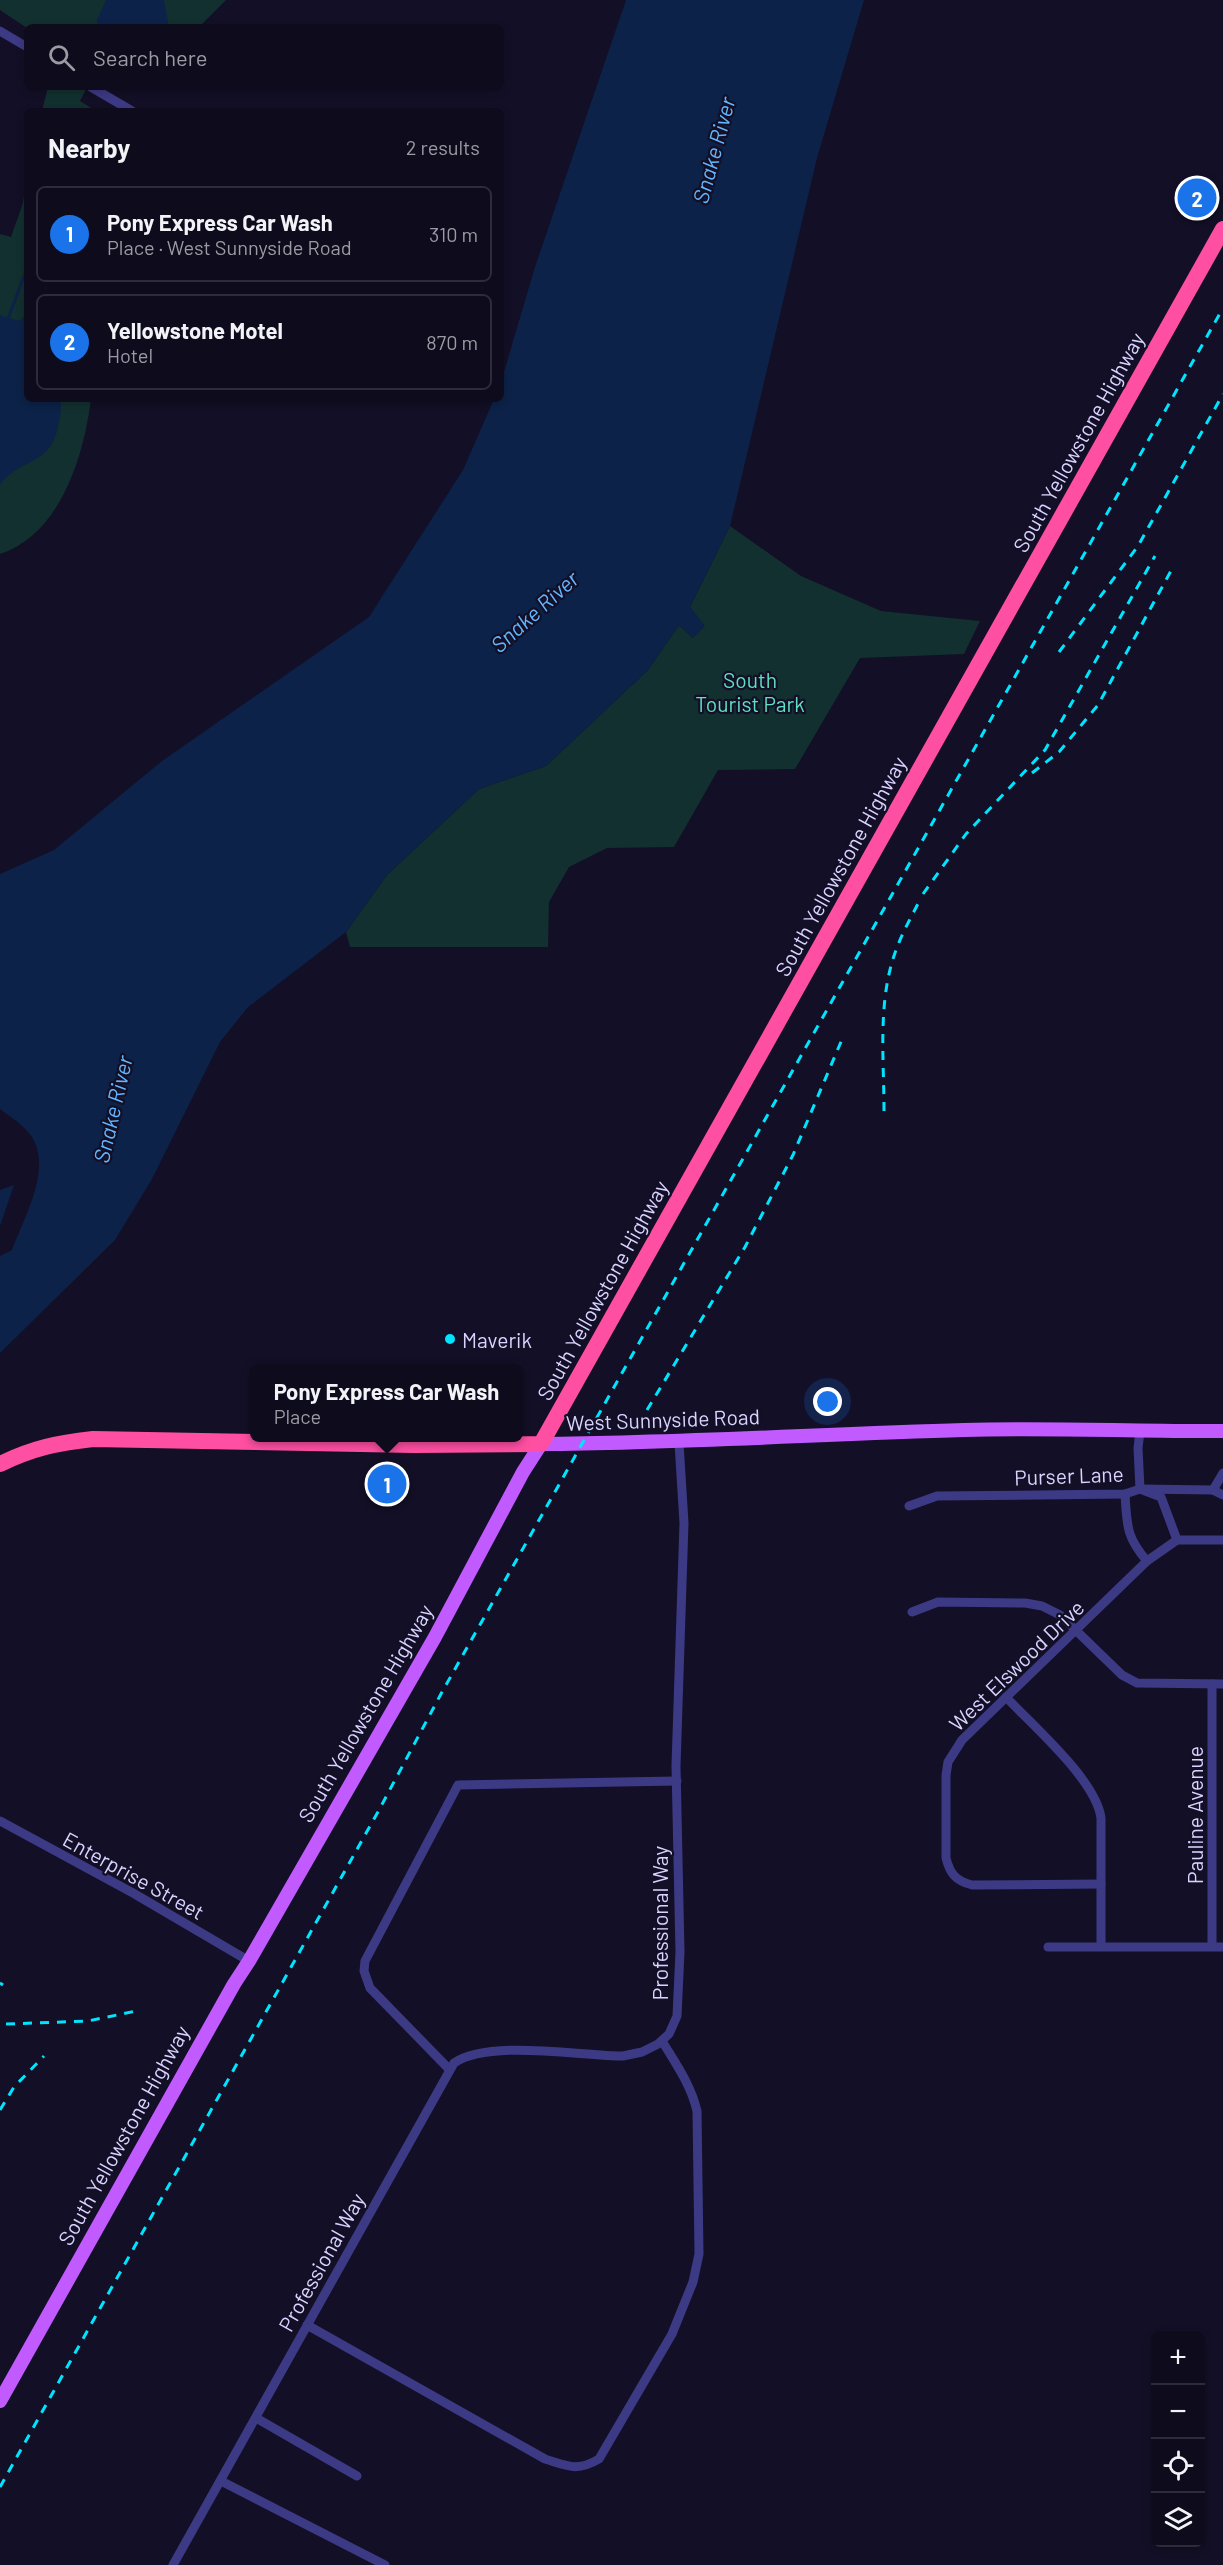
<!DOCTYPE html>
<html lang="en">
<head>
<meta charset="utf-8">
<style>
  body { margin:0; font-family:Barlow,sans-serif; background:#1c1929; color:#f1f3f6 }
  .controls { position:absolute; right:18px; bottom:18px; display:grid; overflow:hidden; border-radius:9px; box-shadow:0 3px 9px #0003 }
  .controls button { width:54px; height:54px; display:grid; place-items:center; padding:0; border:0; border-bottom:2px solid #2e2b3b; background:#0e0b1c; color:#f1f3f6; font:30px sans-serif }
  .you { position:absolute; left:828px; top:1402px; width:21px; height:21px; margin:-15px; border:4px solid #fff; border-radius:50%; background:#1a73e8; box-shadow:0 0 0 9px #1a73e833 }
  .badge { display:grid; place-items:center; width:39px; height:39px; border-radius:50%; background:#1a73e8; color:#fff; font-size:20px; font-weight:700 }
  .pin { position:absolute; translate:-50% -50%; border:3px solid #fff; box-shadow:0 2px 6px #0006 }
  .popup { position:absolute; left:250px; top:1364px; width:273px; height:78px; box-sizing:border-box; display:grid; place-content:center; border-radius:9px; background:#0e0b1c; filter:drop-shadow(0 2px 4px #0005); font-size:20px; white-space:nowrap; color:#9b9ba3 }
  .popup b { font-size:22px; color:#f1f3f6 }
  .popup::after { content:''; position:absolute; left:50%; top:100%; margin-left:-12px; border:12px solid transparent; border-top-color:#0e0b1c }
  .list { margin:0; padding:0; list-style:none }
  h2 { display:flex; justify-content:space-between; align-items:center; height:78px; margin:0; padding:0 24px; font-size:26px }
  h2 small { font-size:20px; font-weight:400; color:#9b9ba3 }
  .list li { display:grid; grid-template-columns:39px 1fr auto; gap:18px; align-items:center; box-sizing:border-box; height:96px; margin:0 12px 12px; padding:0 12px; border:2px solid #2e2b3b; border-radius:9px }
  .list b { display:block; font-size:22px; white-space:nowrap }
  .list p { margin:0; font-size:20px; white-space:nowrap; color:#9b9ba3 }
  .list em { font-size:20px; font-style:normal; color:#9b9ba3 }
  .icon { flex:none; width:33px; height:33px; fill:none; stroke:currentColor; stroke-width:2; stroke-linecap:round; stroke-linejoin:round }
  .map { position:relative; flex:none; width:1223px; height:2565px; overflow:hidden }
  .search { position:absolute; background:#0e0b1c; box-shadow:0 3px 9px #0003; left:24px; top:24px; width:480px; height:66px; display:flex; align-items:center; gap:15px; box-sizing:border-box; padding:0 21px; border-radius:9px; color:#9b9ba3; font-size:22px }
  .panel { position:absolute; background:#0e0b1c; box-shadow:0 3px 9px #0003; left:24px; top:108px; width:480px; height:294px; border-radius:9px }
  .map>svg:first-child { display:block }
  .green { fill:#12302f }
  .water { fill:#0c2248 }
  .lines { fill:none; stroke-linecap:round; stroke-linejoin:round }
  .stream { stroke:#0c2248; stroke-width:3 }
  .street { stroke:#3d3a85; stroke-width:9 }
  .primary { stroke:#c25bff; stroke-width:14 }
  .highway { stroke:#ff4fa3; stroke-width:16 }
  .rail { stroke:#00e5ff; stroke-width:3; stroke-dasharray:9 8; stroke-linecap:butt }
  .poi-dot { fill:#00e5ff; stroke:#130f26; stroke-width:2 }
  .labels { text-anchor:middle; dominant-baseline:central; stroke-width:4.5; stroke-linejoin:round; paint-order:stroke }
  .street-label { font-size:21px; fill:#d9d4ff; stroke:#130f26 }
  .park-label { font-size:21px; fill:#5fe0c0; stroke:#130f26 }
  .poi-label { font-size:21px; fill:#d9d4ff; stroke:#130f26; text-anchor:start }
  .water-label { font-size:22px; font-style:italic; fill:#62b6ff; stroke:#130f26 }
</style>
</head>
<body>
<div class="map">
<svg width="1223" height="2565" viewBox="0 0 1223 2565">
  <rect width="100%" height="100%" fill="#130f26"/>
  <g class="green">
    <polygon points="0,0 226,0 199,27 27,28 0,10"/>
    <polygon points="48,87 87,87 80,101 96,111 42,111"/>
    <path d="M27,183V399H91C84,455 61,534 0,554V234L11,237L22,206Z"/>
    <polygon points="730,526 801,576 881,611 980,621 964,654 860,658 795,769 718,770 674,847 607,848 569,867 549,902 548,947 350,947 346,932 387,875 479,789 546,766 648,670 679,625 693,638 704,626 690,607"/>
  </g>
  <g class="water">
    <polygon points="106,0 164,0 169,27 104,27 97,23 97,20"/>
    <path d="M626,0H864L817,158L730,526L690,607L705,626L693,638L679,625L648,670L546,766L479,789L387,875L346,932L248,1007L220,1042L152,1179L115,1240L0,1353V1256L12,1250C24,1217 55,1165 29,1133C22,1124 9,1116 0,1109V874L54,850L162,761L369,617L463,470L494,399H501V382L535,267Z"/>
    <path d="M27,306V399H60C62,409 60,418 58,427C49,468 20,457 0,485V315L19,321L23,318Z"/>
    <polygon points="14,1185 0,1226 0,1190"/>
  </g>
  <g class="lines">
    <polyline class="stream" points="8,319 27,268"/>
    <g class="street">
      <polyline points="0,31 27,47"/>
      <polyline points="91,87 132,111"/>
      <polyline points="1140,1431 1138,1448 1140,1489 1161,1497 1177,1540"/>
      <polyline points="1213,1490 1223,1473"/>
      <path d="M1125,1494C1127,1525 1126,1537 1147,1561"/>
      <polyline points="909,1506 937,1496 1125,1494 1140,1489 1213,1490 1223,1495"/>
      <polyline points="912,1612 938,1602 1025,1603 1042,1606 1060,1615 1122,1675 1137,1683 1223,1684"/>
      <path d="M1006,1697C1033,1726 1096,1780 1101,1818V1946"/>
      <polyline points="0,1821 133,1893 249,1961"/>
      <path d="M1101,1884L972,1885C956,1881 950,1874 946,1858V1775L948,1762L962,1740L1147,1561L1177,1540H1223"/>
      <polyline points="1212,1946 1212,1684"/>
      <polyline points="1048,1947 1223,1947"/>
      <polyline points="449,2069 370,1988 364,1971 365,1961 458,1785 677,1781"/>
      <path d="M307,2325L545,2459C568,2466 577,2472 599,2459L672,2334L693,2282L699,2254L697,2111C691,2085 676,2064 662,2041"/>
      <polyline points="256,2418 357,2476"/>
      <polyline points="221,2481 385,2565"/>
      <path d="M173,2565L454,2063C489,2039 579,2056 623,2056L642,2052L658,2044L669,2034L677,2016L680,1952L676,1766L684,1523L679,1443"/>
    </g>
    <path class="primary" d="M0,2401L234,1984L249,1961L435,1637L523,1472L541,1444C682,1443 823,1434 964,1430C1050,1427 1137,1432 1223,1431"/>
    <path class="highway" d="M0,1464C33,1448 57,1443 93,1439L414,1445L541,1444L1223,229"/>
    <g class="rail">
      <polyline points="1059,652 1138,546 1223,394"/>
      <polyline points="1032,773 1059,752 1098,705 1173,567"/>
      <polyline points="923,894 966,834 1045,750 1155,556"/>
      <path d="M884,1111C884,1061 878,1007 893,959C899,939 910,919 920,900"/>
      <polyline points="647,1410 745,1247 793,1155 843,1037"/>
      <polyline points="0,1983 3,1985"/>
      <polyline points="6,2024 88,2021 136,2011"/>
      <polyline points="0,2110 14,2087 44,2056"/>
      <polyline points="0,2487 379,1810 442,1692 1223,308"/>
    </g>
  </g>
  <circle class="poi-dot" cx="450" cy="1339" r="6"/>
  <g class="labels">
    <g class="street-label">
      <text transform="translate(1078 442) rotate(-61)">South Yellowstone Highway</text>
      <text transform="translate(840 866) rotate(-61)">South Yellowstone Highway</text>
      <text transform="translate(602 1290) rotate(-61)">South Yellowstone Highway</text>
      <text transform="translate(663 1419) rotate(-2)">West Sunnyside Road</text>
      <text transform="translate(1069 1475) rotate(-2)">Purser Lane</text>
      <text transform="translate(1016 1665) rotate(-44)">West Elswood Drive</text>
      <text transform="translate(365 1713) rotate(-60)">South Yellowstone Highway</text>
      <text transform="translate(1194 1815) rotate(-90)">Pauline Avenue</text>
      <text transform="translate(134 1875) rotate(29)">Enterprise Street</text>
      <text transform="translate(659 1923) rotate(-90)">Professional Way</text>
      <text transform="translate(123 2135) rotate(-61)">South Yellowstone Highway</text>
      <text transform="translate(321 2262) rotate(-61)">Professional Way</text>
    </g>
    <g class="park-label">
      <text x="750" y="679">South<tspan x="750" dy="24">Tourist Park</tspan></text>
    </g>
    <g class="poi-label">
      <text x="462" y="1339">Maverik</text>
    </g>
    <g class="water-label">
      <text transform="translate(713 150) rotate(-75)">Snake River</text>
      <text transform="translate(534 611) rotate(-42)">Snake River</text>
      <text transform="translate(112 1109) rotate(-77)">Snake River</text>
    </g>
  </g>
</svg>
<div class="controls">
<button>+</button>
<button>−</button>
<button><svg class="icon" aria-label="locate" viewBox="0 0 24 24"><circle cx="12" cy="12" r="6"/><path d="M12 2v4M12 18v4M2 12h4M18 12h4"/></svg></button>
<button><svg class="icon" aria-label="layers" viewBox="0 0 24 24"><path d="M12 4l9 5-9 5-9-5zM3 14l9 5 9-5"/></svg></button>
</div>
<div class="you"></div>
<div class="pin badge" style="left:387px;top:1484px">1</div>
<div class="popup"><b>Pony Express Car Wash</b>Place</div>
<div class="pin badge" style="left:1197px;top:198px">2</div>
<div class="search"><svg class="icon" aria-label="search" viewBox="0 0 24 24"><circle cx="10" cy="10" r="6"/><path d="M15 15l6 6"/></svg>Search here</div>
<section class="panel">
<h2>Nearby<small>2 results</small></h2>
<ul class="list">
<li><span class="badge">1</span><div><b>Pony Express Car Wash</b><p>Place · West Sunnyside Road</p></div><em>310 m</em></li>
<li><span class="badge">2</span><div><b>Yellowstone Motel</b><p>Hotel</p></div><em>870 m</em></li>
</ul>
</section>
</div>
</body>
</html>
